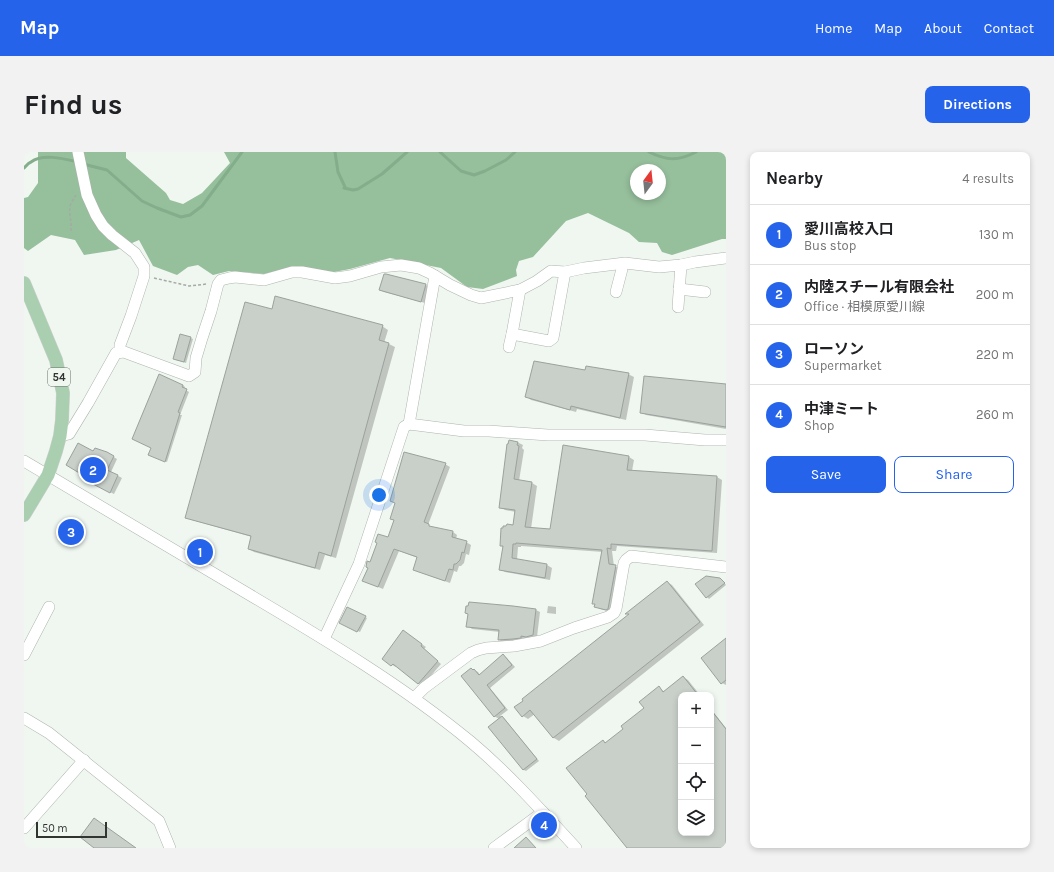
<!DOCTYPE html>
<html lang="en">
<head>
<meta charset="utf-8">
<style>
  body { margin:0; font-family:Karla,"Noto Sans JP",sans-serif; background:#f2f2f2; color:#202124 }
  .controls { position:absolute; right:12px; bottom:12px; display:grid; overflow:hidden; border-radius:8px; box-shadow:0 2px 6px #0003 }
  .controls button { width:36px; height:36px; display:grid; place-items:center; padding:0; border:0; border-bottom:1px solid #e0e0e0; background:#fff; color:#202124; font:20px sans-serif }
  .compass { position:absolute; left:606px; top:12px; width:36px; height:36px; border-radius:50%; background:#fff; box-shadow:0 2px 6px #0003; rotate:15deg }
  .scale { position:absolute; left:12px; bottom:10px; width:71px; box-sizing:border-box; padding-left:4px; border:2px solid #323432; border-top:0; font-size:11px; line-height:14px; white-space:nowrap; color:#323432; -webkit-text-stroke:3px #f0f7f1; paint-order:stroke }
  .you { position:absolute; left:355px; top:343px; width:14px; height:14px; margin:-10px; border:3px solid #fff; border-radius:50%; background:#1a73e8; box-shadow:0 0 0 6px #1a73e833 }
  .badge { display:grid; place-items:center; width:26px; height:26px; border-radius:50%; background:#2563eb; color:#fff; font-size:13px; font-weight:700 }
  .pin { position:absolute; translate:-50% -50%; border:2px solid #fff; box-shadow:0 1px 4px #0006 }
  .list { margin:0; padding:0; list-style:none }
  h2 { display:flex; justify-content:space-between; align-items:center; height:52px; margin:0; padding:0 16px; font-size:17px }
  h2 small { font-size:13px; font-weight:400; color:#757577 }
  .list li { display:grid; grid-template-columns:26px 1fr auto; gap:12px; align-items:center; box-sizing:border-box; height:60px; padding:0 16px; border-top:1px solid #e0e0e0 }
  .list b { display:block; font-size:15px; white-space:nowrap }
  .list p { margin:0; font-size:13px; white-space:nowrap; color:#757577 }
  .list em { font-size:13px; font-style:normal; color:#757577 }
  .actions { display:flex; gap:8px; padding:12px 16px }
  .actions a { flex:1; padding:9px 0; border:1px solid #2563eb; border-radius:8px; text-align:center; font-size:14px; color:#2563eb }
  .actions .main { background:#2563eb; color:#fff }
  .icon { flex:none; width:22px; height:22px; fill:none; stroke:currentColor; stroke-width:2; stroke-linecap:round; stroke-linejoin:round }
  .map { position:relative; flex:none; width:702px; height:696px; overflow:hidden; border-radius:8px }
  header { display:flex; align-items:center; gap:24px; box-sizing:border-box; height:56px; padding:0 20px; background:#2563eb; color:#fff }
  header strong { font-size:19px }
  nav { display:flex; gap:22px; margin-inline-start:auto; font-size:14px }
  .intro { display:flex; align-items:center; justify-content:space-between; box-sizing:border-box; height:96px; padding:0 24px }
  h1 { margin:0; font-size:28px }
  .button { padding:10px 18px; border-radius:8px; background:#2563eb; color:#fff; font-size:14px; font-weight:700 }
  main { display:flex; gap:24px; padding:0 24px }
  aside { flex:1; background:#fff; border-radius:8px; box-shadow:0 2px 6px #0003 }
  .map>svg:first-child { display:block }
  .forest { fill:#96bf9c; fill-rule:evenodd }
  .shadow { fill:#0003 }
  .lines { fill:none; stroke-linecap:round; stroke-linejoin:round }
  .stream { stroke:#84ad8b; stroke-width:3 }
  .building { fill:#c9d0ca; stroke:#9ba19c }
  .minor-casing { stroke:#aeb4ae; stroke-width:12 }
  .major-casing { stroke:#d2d2d2; stroke-width:14 }
  .path { stroke:#a5aaa6; stroke-width:1.5; stroke-dasharray:3 2; stroke-linecap:butt }
  .minor { stroke:#fff; stroke-width:11 }
  .major { stroke:#aacfb0; stroke-width:13 }
  .labels { text-anchor:middle; dominant-baseline:central; stroke-width:4; stroke-linejoin:round; paint-order:stroke }
  .shield { fill:#f0f7f1; stroke:#6b6e6b; stroke-width:1 }
  .shield-label { font-size:11px; font-weight:bold; fill:#323432 }
</style>
</head>
<body>
<header>
<strong>Map</strong>
<nav><a>Home</a><a>Map</a><a>About</a><a>Contact</a></nav>
</header>
<div class="intro"><h1>Find us</h1><a class="button">Directions</a></div>
<main>
<div class="map">
<svg width="702" height="696" viewBox="0 0 702 696">
  <rect width="100%" height="100%" fill="#f0f7f1"/>
  <path class="forest" d="M14,0H102V6L142,41L146,48L159,52L178,41L206,11L200,0H702V87H698L648,103L638,100L633,91L615,90L605,81L564,61L542,69L509,105L495,109L492,118L493,124L459,137L443,135L417,116L366,106L326,117L310,120L272,114L240,122L205,119L189,123L174,113L164,115L153,123L129,114L115,88L92,98L60,103L51,88L27,83L4,99L0,96V46L4,45L14,31ZM612,18H636V42H612Z"/>
  <g class="shadow">
    <polygon points="402,133 406,136 401,151 360,140 356,138"/>
    <polygon points="248,159 358,174 364,178 360,191 365,192 371,195 312,406 301,403 296,418 230,400 225,397 228,385 168,368 163,365"/>
    <polygon points="167,186 169,187 162,211 152,208"/>
    <polygon points="562,219 604,222 610,225 602,268 553,257 552,260 507,248 502,244"/>
    <polygon points="159,233 161,235 160,237 165,240 156,263 158,263 143,310 128,304 129,296"/>
    <polygon points="702,233 702,277 622,263 617,260"/>
    <polygon points="493,290 499,293 498,296 500,298 495,329 508,331 513,334 507,377 527,378 540,295 605,305 610,308 608,319 693,325 698,328 693,401 593,394 592,399 588,399 590,414 597,417 588,460 576,457 571,454 572,453 569,451 579,400 497,394 497,395 494,395 493,408 523,413 528,416 526,428 481,420 476,417 480,395 477,394 489,374 492,360 481,358 476,355"/>
    <polygon points="70,300 83,301 93,307 87,320 98,326 90,342 74,334"/>
    <polygon points="421,312 426,315 404,373 409,376 429,380 433,383 432,387 442,390 447,393 445,403 442,402 440,411 437,414 435,414 433,420 430,419 426,431 395,420 394,406 375,399 359,437 344,431 347,411 364,386"/>
    <polygon points="696,427 699,429 702,433 685,447 683,445 672,432"/>
    <polygon points="643,430 648,433 680,473 535,589 530,586 511,562 504,567 499,564 605,463 603,462"/>
    <polygon points="524,454 532,455 532,462 523,461"/>
    <polygon points="489,455 512,458 516,460 513,485 506,486 501,486 501,487 479,490 475,488 476,480 448,477 444,474 445,463 442,461"/>
    <polygon points="323,456 343,466 336,480 316,471"/>
    <polygon points="383,482 402,495 400,497 417,512 398,534 373,514 372,515 368,513"/>
    <polygon points="702,488 702,533 698,531"/>
    <polygon points="480,504 483,506 491,515 466,536 484,558 476,564 480,566 515,609 502,619 500,618 465,575 475,567 470,564 449,519 450,518 454,520 456,523"/>
    <polygon points="659,525 664,528 676,543 657,543 657,681 687,681 687,557 702,576 702,696 604,696 579,589 583,591 601,577 621,556 635,536 641,540"/>
  </g>
  <g class="lines">
    <g class="stream">
      <polyline points="311,0 314,20 321,35 320,36 329,38 334,37 358,22 383,0"/>
      <polyline points="416,0 437,19 450,23 461,19 482,8 491,0"/>
      <path d="M625,0C643,9 655,9 672,0"/>
      <polyline points="59,12 83,18 118,49 133,56 157,65 166,63 178,54 218,0"/>
      <path d="M0,16C2,14 4,11 7,10C19,1 41,7 54,10"/>
    </g>
  </g>
  <g class="building">
    <polygon points="360,122 362,122 402,132 397,150 355,138"/>
    <polygon points="251,144 359,173 355,188 365,191 307,404 295,400 291,416 224,397 227,384 161,366 221,150 248,157"/>
    <polygon points="156,182 167,185 160,210 149,207"/>
    <polygon points="510,209 561,218 562,214 605,221 596,266 547,254 546,258 501,245"/>
    <polygon points="135,222 159,233 158,235 163,237 154,260 156,261 141,310 124,303 127,296 108,287"/>
    <polygon points="620,224 702,232 702,275 616,261"/>
    <polygon points="485,288 494,290 493,293 495,294 490,327 508,330 501,375 526,377 539,293 605,304 603,318 693,324 688,399 587,392 587,397 583,396 585,412 592,413 584,457 582,458 570,455 571,452 568,452 578,398 492,391 492,392 489,392 488,406 523,412 521,426 475,418 479,394 476,394 477,376 479,376 479,374 482,374 483,372 489,373 491,358 475,356 483,292 484,292"/>
    <polygon points="54,291 69,299 71,296 83,300 90,304 83,318 94,323 86,341 69,332 69,330 56,323 57,322 42,313"/>
    <polygon points="380,300 422,311 400,370 405,372 405,374 429,379 428,385 443,389 440,401 438,400 436,408 432,412 430,412 429,418 425,417 421,429 389,418 393,405 370,397 354,435 338,429 344,416 342,415 343,409 346,410 353,391 351,390 354,382 364,385 370,368 366,367 371,351 366,349"/>
    <polygon points="682,424 696,426 701,431 682,446 671,432"/>
    <polygon points="643,429 676,470 529,586 506,558 498,565 490,555 499,549 498,547 605,462 601,462"/>
    <polygon points="445,450 489,454 512,457 509,483 502,485 497,484 497,486 489,487 474,488 475,478 442,475 444,462 441,461 442,454 444,454"/>
    <polygon points="323,455 342,464 333,480 315,471"/>
    <polygon points="379,478 398,492 397,494 414,509 394,532 369,512 367,514 358,507"/>
    <polygon points="702,486 702,528 697,532 677,506"/>
    <polygon points="479,502 488,513 463,533 481,556 470,565 437,524 447,516 449,518 450,517 455,523"/>
    <polygon points="659,524 674,543 657,543 657,681 687,681 687,558 702,577 702,696 603,696 561,644 563,642 542,616 579,588 581,591 599,577 597,574 620,556 615,550 635,534 639,540"/>
    <polygon points="478,564 513,607 499,618 464,575"/>
    <polygon points="70,666 112,696 70,696 56,685"/>
    <polygon points="502,685 512,696 490,696"/>
  </g>
  <g class="lines">
    <defs>
      <g id="minor">
        <polyline points="54,0 63,43 72,63 79,74 88,83 111,101 120,115 120,124 107,164 96,193 96,200"/>
        <polyline points="655,137 681,140"/>
        <polyline points="496,138 488,182 525,189 529,186 541,120"/>
        <polyline points="592,140 598,117 597,112"/>
        <polyline points="654,155 657,113"/>
        <polyline points="485,195 488,182"/>
        <polyline points="385,272 411,124"/>
        <polyline points="36,284 45,282 64,251 92,201 100,200 165,224 171,220 172,206 178,186 187,159 194,132 197,128 205,126 211,125 240,128 268,120 278,120 311,126 326,124 357,115 377,113 395,116 406,121 426,133 447,143 457,146 496,138 513,129 527,119 541,120 560,116 601,111 635,115 657,113 671,110 702,106"/>
        <path d="M0,309C75,353 150,398 226,443C302,488 378,533 447,590C485,622 518,659 552,696"/>
        <polyline points="300,487 335,412 380,275 385,272 440,279 465,279 524,283 621,283 681,288 702,288"/>
        <polyline points="0,503 25,455"/>
        <polyline points="390,546 400,536 447,501 454,498 462,496 490,494 517,489 550,476 584,465 590,461 592,457 600,411 602,408 607,404 702,415"/>
        <polyline points="0,566 25,581 135,669 146,696"/>
        <polyline points="0,676 60,608"/>
        <polyline points="470,696 519,660"/>
      </g>
      <polyline id="major" points="0,131 32,208 39,241 38,268 36,284 32,299 24,323 0,363"/>
    </defs>
    <use href="#minor" class="minor-casing"/>
    <use href="#major" class="major-casing"/>
    <g class="path">
      <path d="M47,79C48,71 45,63 46,55C46,51 50,47 52,43"/>
      <polyline points="130,126 165,134 183,132"/>
    </g>
    <use href="#minor" class="minor"/>
    <use href="#major" class="major"/>
  </g>
  <g class="labels">
    <rect class="shield" x="24" y="216" width="22" height="18" rx="3"/>
    <g class="shield-label">
      <text x="35" y="225">54</text>
    </g>
  </g>
</svg>
<div class="controls">
<button>+</button>
<button>−</button>
<button><svg class="icon" aria-label="locate" viewBox="0 0 24 24"><circle cx="12" cy="12" r="6"/><path d="M12 2v4M12 18v4M2 12h4M18 12h4"/></svg></button>
<button><svg class="icon" aria-label="layers" viewBox="0 0 24 24"><path d="M12 4l9 5-9 5-9-5zM3 14l9 5 9-5"/></svg></button>
</div>
<svg class="compass" viewBox="-18 -18 36 36"><path d="M0-13l5 13h-10z" fill="#e53935"/><path d="M0 13l5-13h-10z" fill="#757577"/></svg>
<div class="scale">50 m</div>
<div class="you"></div>
<div class="pin badge" style="left:176px;top:400px">1</div>
<div class="pin badge" style="left:69px;top:318px">2</div>
<div class="pin badge" style="left:47px;top:380px">3</div>
<div class="pin badge" style="left:520px;top:673px">4</div>
</div>
<aside>
<h2>Nearby<small>4 results</small></h2>
<ul class="list">
<li><span class="badge">1</span><div><b>愛川高校入口</b><p>Bus stop</p></div><em>130 m</em></li>
<li><span class="badge">2</span><div><b>内陸スチール有限会社</b><p>Office · 相模原愛川線</p></div><em>200 m</em></li>
<li><span class="badge">3</span><div><b>ローソン</b><p>Supermarket</p></div><em>220 m</em></li>
<li><span class="badge">4</span><div><b>中津ミート</b><p>Shop</p></div><em>260 m</em></li>
</ul>
<div class="actions"><a class="main">Save</a><a>Share</a></div>
</aside>
</main>
</body>
</html>
